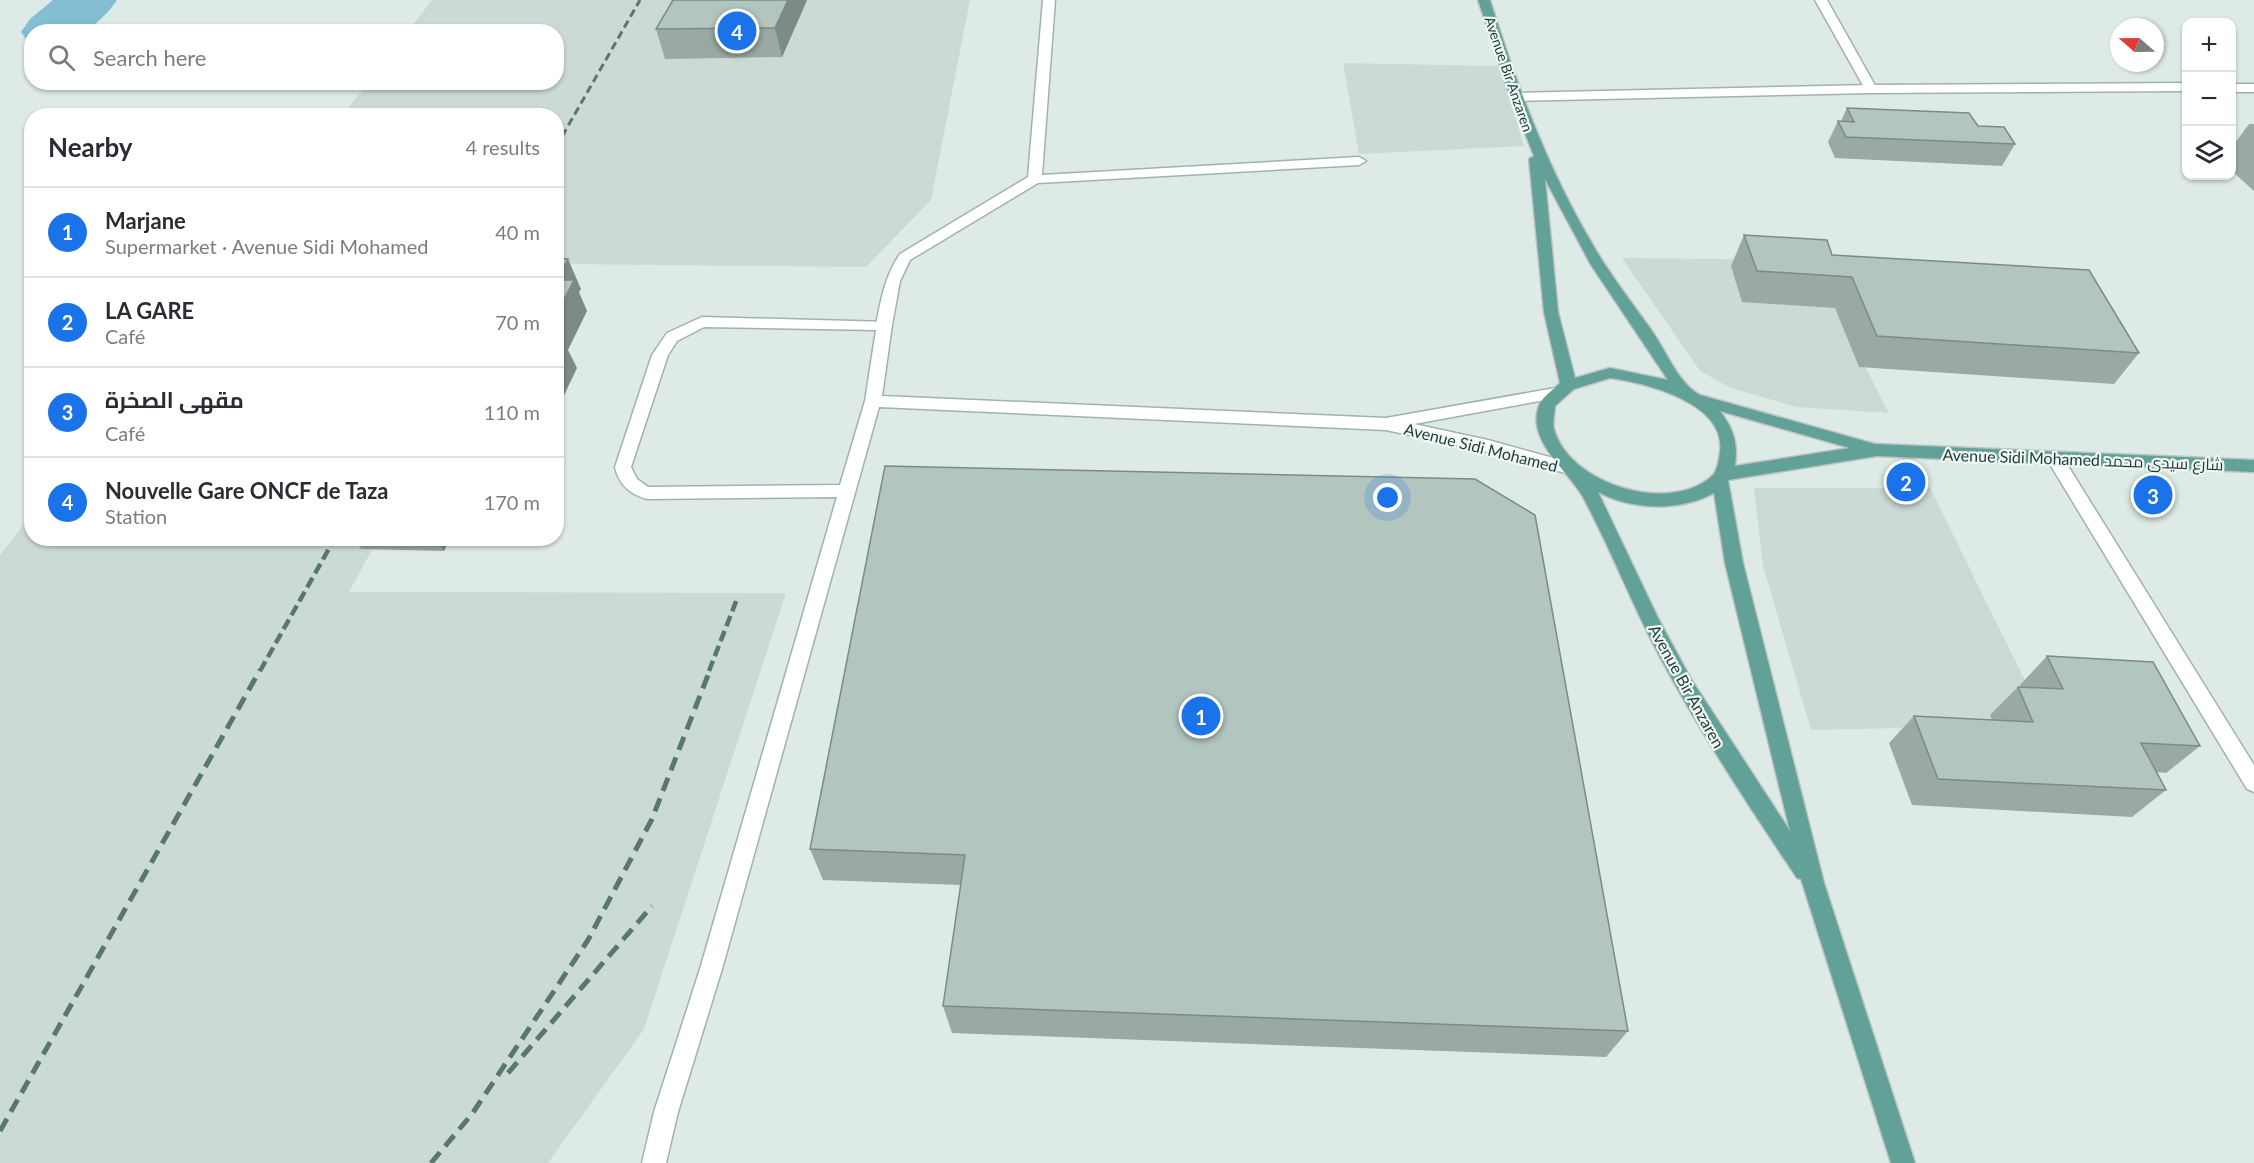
<!DOCTYPE html>
<html lang="en">
<head>
<meta charset="utf-8">
<style>
  body { margin:0; font-family:Lato,Cairo,sans-serif; background:#f7f7f7; color:#2b2b33 }
  .controls { position:absolute; right:18px; top:18px; display:grid; overflow:hidden; border-radius:12px; box-shadow:0 2px 4px #0004 }
  .controls button { width:54px; height:54px; display:grid; place-items:center; padding:0; border:0; border-bottom:2px solid #e1e1e2; background:#fff; color:#2b2b33; font:30px sans-serif }
  .compass { position:absolute; left:2110px; top:18px; width:54px; height:54px; border-radius:50%; background:#fff; box-shadow:0 2px 4px #0004; rotate:290deg }
  .you { position:absolute; left:1388px; top:498px; width:21px; height:21px; margin:-15px; border:4px solid #fff; border-radius:50%; background:#1a73e8; box-shadow:0 0 0 9px #1a73e833 }
  .badge { display:grid; place-items:center; width:39px; height:39px; border-radius:50%; background:#1a73e8; color:#fff; font-size:20px; font-weight:700 }
  .pin { position:absolute; translate:-50% -50%; border:3px solid #fff; box-shadow:0 2px 6px #0006 }
  .list { margin:0; padding:0; list-style:none }
  h2 { display:flex; justify-content:space-between; align-items:center; height:78px; margin:0; padding:0 24px; font-size:26px }
  h2 small { font-size:20px; font-weight:400; color:#7c7c81 }
  .list li { display:grid; grid-template-columns:39px 1fr auto; gap:18px; align-items:center; box-sizing:border-box; height:90px; padding:0 24px; border-top:2px solid #e1e1e2 }
  .list b { display:block; font-size:22px; white-space:nowrap }
  .list p { margin:0; font-size:20px; white-space:nowrap; color:#7c7c81 }
  .list em { font-size:20px; font-style:normal; color:#7c7c81 }
  .icon { flex:none; width:33px; height:33px; fill:none; stroke:currentColor; stroke-width:2; stroke-linecap:round; stroke-linejoin:round }
  .map { position:relative; flex:none; width:2254px; height:1163px; overflow:hidden }
  .search { position:absolute; background:#fff; box-shadow:0 2px 4px #0004; left:24px; top:24px; width:540px; height:66px; display:flex; align-items:center; gap:15px; box-sizing:border-box; padding:0 21px; border-radius:24px; color:#7c7c81; font-size:22px }
  .panel { position:absolute; background:#fff; box-shadow:0 2px 4px #0004; left:24px; top:108px; width:540px; height:438px; border-radius:24px }
  .map>svg:first-child { display:block }
  .built { fill:#ccdad5 }
  .lines { fill:none; stroke-linecap:round; stroke-linejoin:round }
  .river { fill:#83bed2; fill-rule:evenodd }
  .service-casing { stroke:#a1b2ad; stroke-width:3 }
  .minor-casing { stroke:#a1b2ad; stroke-width:3 }
  .primary-casing { stroke:#bcc4c2; stroke-width:3 }
  .service { fill:#fff; fill-rule:evenodd }
  .minor { fill:#fff; fill-rule:evenodd }
  .primary { fill:#61a197; fill-rule:evenodd }
  .rail-far2 { stroke:#597671; stroke-width:3; stroke-dasharray:8 4.5; stroke-linecap:butt }
  .rail-far1 { stroke:#597671; stroke-width:4.5; stroke-dasharray:11 5; stroke-linecap:butt }
  .rail { stroke:#597671; stroke-width:5; stroke-dasharray:14 8; stroke-linecap:butt }
  .wall { fill:#9aa9a4 }
  .shaded-wall { fill:#7d8a86 }
  .building { fill:#b3c5bf; stroke:#7d8a86; stroke-width:1.5 }
  .labels { text-anchor:middle; dominant-baseline:central; stroke-width:4.5; stroke-linejoin:round; paint-order:stroke }
  .far-street-label { font-size:14px; fill:#1f3a35; stroke:#eef7f3 }
  .street-label { font-size:16px; fill:#1f3a35; stroke:#eef7f3 }
</style>
</head>
<body>
<div class="map">
<svg width="2254" height="1163" viewBox="0 0 2254 1163">
  <rect width="100%" height="100%" fill="#deeae6"/>
  <g class="built">
    <polygon points="432,0 970,0 931,200 866,267 557,264 556,116 342,116 368,83 556,82 556,32 408,31"/>
    <polygon points="1343,63 1500,66 1524,146 1359,154"/>
    <polygon points="1622,258 1810,260 1889,413 1796,407 1731,388 1700,371"/>
    <polygon points="1754,488 1930,488 2047,725 1811,730 1763,566"/>
    <polygon points="31,515 32,538 378,539 349,592 786,593 644,1029 548,1163 0,1163 0,555"/>
  </g>
  <g class="lines">
    <polygon class="river" points="53,0 117,0 108,12 87,32 32,32 30,45 21,32 30,19"/>
    <defs>
      <g id="service">
        <path d="M1043,0H1055L1042,175L1359,157L1366,161L1359,165L1038,183L910,260L900,281L892,325L884,330L879,328L876,325C881,299 885,276 900,254L1028,177Z"/>
        <polygon points="1815,0 1827,0 1877,89 1875,92 1865,89"/>
      </g>
      <g id="minor">
        <polygon points="2186,83 2186,91 1871,93 1516,101 1510,97 1516,93 1871,85"/>
        <rect x="2232" y="84" width="22" height="8"/>
        <path d="M702,317L889,322L892,325L882,396L1386,418L1555,388L1561,389L1563,393L1561,397L1414,424L1488,440L1575,464L1577,468L1569,474L1488,452L1386,430L879,407L722,969L678,1112L666,1163H642L654,1112L700,969L837,497L647,499C630,494 619,485 615,467L652,355L667,333ZM704,327L876,330L865,401L840,485L648,487L637,479L631,467L668,355L677,341Z"/>
        <polygon points="2054,451 2060,453 2254,765 2254,792 2247,789 2048,461 2046,457"/>
      </g>
      <path id="primary" d="M1478,0H1490C1517,86 1548,170 1594,247C1612,278 1634,305 1654,334C1667,353 1679,384 1700,395L1875,444L2254,460V472L1877,456L1728,480L1743,563L1824,883L1915,1163H1891L1801,879L1797,878C1749,806 1701,734 1660,657C1632,605 1611,549 1583,497C1567,469 1524,439 1540,403C1544,396 1554,389 1560,383L1544,312L1529,159L1534,156L1510,96ZM1545,179L1591,265L1668,380L1610,368L1575,378L1558,312ZM1610,378C1646,383 1727,403 1720,452C1719,460 1718,467 1714,474C1673,516 1569,485 1554,429C1552,423 1555,413 1555,406L1574,389ZM1720,411L1850,448L1735,466C1738,443 1734,430 1720,411ZM1598,492C1631,510 1680,512 1714,493L1725,563L1790,831L1691,679L1658,618Z"/>
    </defs>
    <use href="#service" class="service-casing"/>
    <use href="#minor" class="minor-casing"/>
    <use href="#primary" class="primary-casing"/>
    <use href="#service" class="service"/>
    <use href="#minor" class="minor"/>
    <use href="#primary" class="primary"/>
    <polyline class="rail-far2" points="556,147 640,0"/>
    <g class="rail-far1">
      <polyline points="260,671 335,538"/>
      <polyline points="709,671 737,599"/>
    </g>
    <g class="rail">
      <polyline points="508,1073 652,906"/>
      <polyline points="0,1131 260,670"/>
      <polyline points="431,1163 472,1114 588,940 652,819 710,670"/>
    </g>
  </g>
  <g class="wall">
    <polygon points="673,0 807,0 782,57 665,59 656,29"/>
    <polygon points="1847,108 1978,126 2015,144 2002,166 1835,158 1828,142 1838,121 1841,121"/>
    <polygon points="2249,124 2254,124 2254,191 2232,171 2232,147"/>
    <polygon points="1744,235 1832,255 2139,353 2114,384 1859,367 1835,308 1742,302 1731,266"/>
    <polygon points="885,466 1628,1031 1606,1057 952,1033 943,1006 961,885 823,880 810,849"/>
    <polygon points="353,538 450,538 444,551 361,549"/>
    <polygon points="2047,656 2200,746 2166,773 2156,772 2166,790 2132,817 1912,805 1889,743 1914,716 1992,720 1990,715 2018,687 2021,687 2020,685"/>
  </g>
  <g class="shaded-wall">
    <polygon points="788,0 807,0 782,57 775,28"/>
    <polygon points="568,259 581,289 579,292 587,311 568,350 577,368 556,412 557,280"/>
    <polygon points="435,538 450,538 444,551"/>
  </g>
  <g class="building">
    <polygon points="673,0 788,0 775,28 656,29"/>
    <polygon points="1847,108 1969,113 1978,126 2004,127 2015,144 1846,137 1838,121 1854,122"/>
    <polygon points="1744,235 1827,240 1832,255 2089,270 2139,353 1877,336 1852,277 1757,271"/>
    <polygon points="556,258 568,259 557,280 574,280 556,315"/>
    <polygon points="556,337 563,337 556,351"/>
    <polygon points="885,466 1475,479 1535,515 1628,1031 943,1006 965,855 810,849"/>
    <polygon points="2047,656 2153,662 2200,746 2141,743 2166,790 1938,779 1914,716 2033,722 2018,687 2063,689"/>
  </g>
  <g class="labels">
    <g class="far-street-label">
      <text transform="translate(1509 74) rotate(71)">Avenue Bir Anzaren</text>
    </g>
    <g class="street-label">
      <text transform="translate(1481 447) rotate(14)">Avenue Sidi Mohamed</text>
      <text transform="translate(2083 459) rotate(2)">Avenue Sidi Mohamed شارع سيدي محمد</text>
      <text transform="translate(1687 686) rotate(61)">Avenue Bir Anzaren</text>
    </g>
  </g>
</svg>
<div class="controls">
<button>+</button>
<button>−</button>
<button><svg class="icon" aria-label="layers" viewBox="0 0 24 24"><path d="M12 4l9 5-9 5-9-5zM3 14l9 5 9-5"/></svg></button>
</div>
<svg class="compass" viewBox="-18 -18 36 36"><path d="M0-13l5 13h-10z" fill="#e53935"/><path d="M0 13l5-13h-10z" fill="#7c7c81"/></svg>
<div class="you"></div>
<div class="pin badge" style="left:1201px;top:716px">1</div>
<div class="pin badge" style="left:1906px;top:482px">2</div>
<div class="pin badge" style="left:2153px;top:495px">3</div>
<div class="pin badge" style="left:737px;top:31px">4</div>
<div class="search"><svg class="icon" aria-label="search" viewBox="0 0 24 24"><circle cx="10" cy="10" r="6"/><path d="M15 15l6 6"/></svg>Search here</div>
<section class="panel">
<h2>Nearby<small>4 results</small></h2>
<ul class="list">
<li><span class="badge">1</span><div><b>Marjane</b><p>Supermarket · Avenue Sidi Mohamed</p></div><em>40 m</em></li>
<li><span class="badge">2</span><div><b>LA GARE</b><p>Café</p></div><em>70 m</em></li>
<li><span class="badge">3</span><div><b>مقهى الصخرة</b><p>Café</p></div><em>110 m</em></li>
<li><span class="badge">4</span><div><b>Nouvelle Gare ONCF de Taza</b><p>Station</p></div><em>170 m</em></li>
</ul>
</section>
</div>
</body>
</html>
